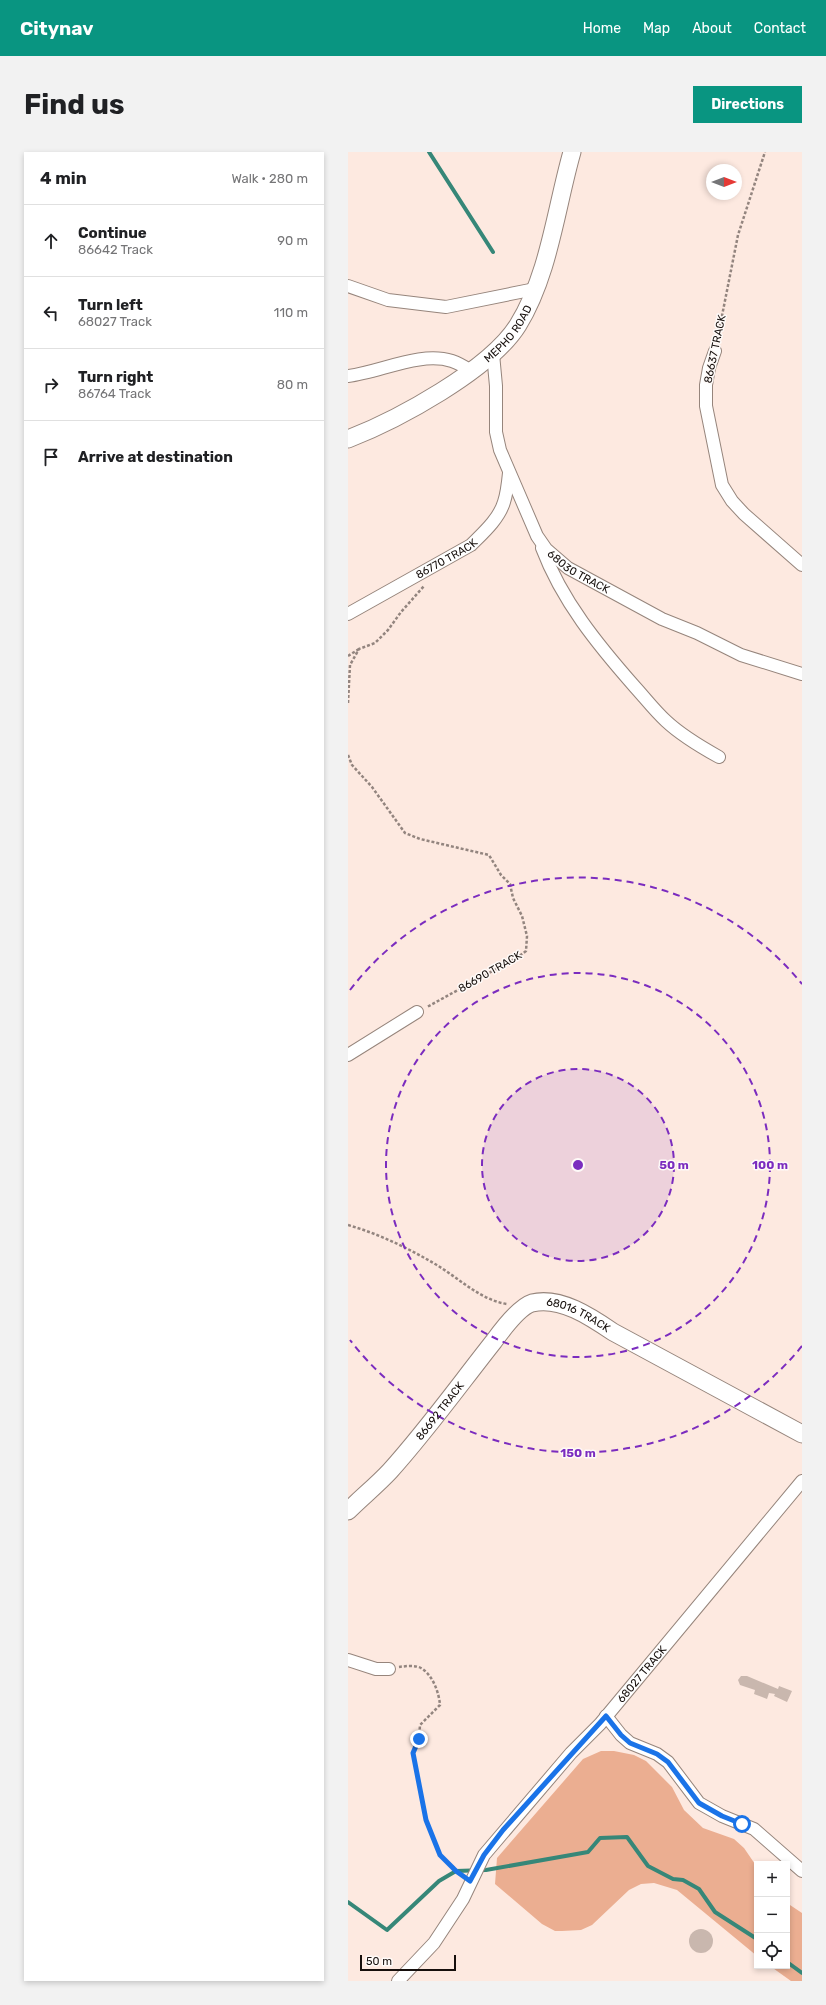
<!DOCTYPE html>
<html lang="en">
<head>
<meta charset="utf-8">
<style>
  body { margin:0; font-family:Rubik,sans-serif; background:#f2f2f2; color:#202124 }
  .controls { position:absolute; right:12px; bottom:12px; display:grid; overflow:hidden; border-radius:0px; box-shadow:0 2px 6px #0003 }
  .controls button { width:36px; height:36px; display:grid; place-items:center; padding:0; border:0; border-bottom:1px solid #e0e0e0; background:#fff; color:#202124; font:20px sans-serif }
  .compass { position:absolute; left:358px; top:12px; width:36px; height:36px; border-radius:50%; background:#fff; box-shadow:0 2px 6px #0003; rotate:90deg }
  .scale { position:absolute; left:12px; bottom:10px; width:96px; box-sizing:border-box; padding-left:4px; border:2px solid #160f0c; border-top:0; font-size:11px; line-height:14px; white-space:nowrap; color:#160f0c; -webkit-text-stroke:3px #fefaf8; paint-order:stroke }
  .stop { position:absolute; width:12px; height:12px; margin:-9px; border:3px solid #1a73e8; border-radius:50%; background:#fff }
  .stop.end { background:#1a73e8; border-color:#fff; box-shadow:0 1px 4px #0008 }
  .list { margin:0; padding:0; list-style:none }
  h2 { display:flex; justify-content:space-between; align-items:center; height:52px; margin:0; padding:0 16px; font-size:17px }
  h2 small { font-size:13px; font-weight:400; color:#757577 }
  .list li { display:grid; grid-template-columns:26px 1fr auto; gap:12px; align-items:center; box-sizing:border-box; height:72px; padding:0 16px; border-top:1px solid #e0e0e0 }
  .list b { display:block; font-size:15px; white-space:nowrap }
  .list p { margin:0; font-size:13px; white-space:nowrap; color:#757577 }
  .list em { font-size:13px; font-style:normal; color:#757577 }
  .icon { flex:none; width:22px; height:22px; fill:none; stroke:currentColor; stroke-width:2; stroke-linecap:round; stroke-linejoin:round }
  .map { position:relative; flex:none; width:454px; height:1829px; overflow:hidden; border-radius:0px }
  header { display:flex; align-items:center; gap:24px; box-sizing:border-box; height:56px; padding:0 20px; background:#099581; color:#fff }
  header strong { font-size:19px }
  nav { display:flex; gap:22px; margin-inline-start:auto; font-size:14px }
  .intro { display:flex; align-items:center; justify-content:space-between; box-sizing:border-box; height:96px; padding:0 24px }
  h1 { margin:0; font-size:28px }
  .button { padding:10px 18px; border-radius:0px; background:#099581; color:#fff; font-size:14px; font-weight:700 }
  main { display:flex; gap:24px; padding:0 24px }
  aside { flex:1; background:#fff; border-radius:0px; box-shadow:0 2px 6px #0003 }
  .map>svg:first-child { display:block }
  .green { fill:#ebae91 }
  .lines { fill:none; stroke-linecap:round; stroke-linejoin:round }
  .stream { stroke:#368778; stroke-width:4 }
  .building { fill:#c9b7ae }
  .street-casing { stroke:#96857c; stroke-width:14 }
  .secondary-casing { stroke:#96857c; stroke-width:19 }
  .path { stroke:#93857f; stroke-width:2.5; stroke-dasharray:3 2; stroke-linecap:butt }
  .street { stroke:#fff; stroke-width:12 }
  .secondary { stroke:#fff; stroke-width:17 }
  .route { stroke:#1a73e8; stroke-width:5 }
  .ring { fill:none; stroke:#7b2cbf; stroke-width:2; stroke-dasharray:7 5 }
  .labels { text-anchor:middle; dominant-baseline:central; stroke-width:3; stroke-linejoin:round; paint-order:stroke }
  .street-label { font-size:11px; fill:#160f0c; stroke:#fefaf8 }
  .centre { fill:#7b2cbf; stroke:#fefaf8; stroke-width:2 }
  .ring-label { font-size:12px; text-anchor:middle; font-weight:bold; fill:#7b2cbf; stroke:#fefaf8; stroke-width:3; stroke-linejoin:round; paint-order:stroke }
</style>
</head>
<body>
<header>
<strong>Citynav</strong>
<nav><a>Home</a><a>Map</a><a>About</a><a>Contact</a></nav>
</header>
<div class="intro"><h1>Find us</h1><a class="button">Directions</a></div>
<main>
<aside>
<h2>4 min<small>Walk · 280 m</small></h2>
<ul class="list">
<li><svg class="icon" aria-label="ahead" viewBox="0 0 24 24"><path d="M12 20V5M6 11l6-6 6 6"/></svg><div><b>Continue</b><p>86642 Track</p></div><em>90 m</em></li>
<li><svg class="icon" aria-label="left" viewBox="0 0 24 24"><path d="M17 20v-9H6M10 6l-5 5 5 5"/></svg><div><b>Turn left</b><p>68027 Track</p></div><em>110 m</em></li>
<li><svg class="icon" aria-label="right" viewBox="0 0 24 24"><path d="M7 20v-9h11M14 6l5 5-5 5"/></svg><div><b>Turn right</b><p>86764 Track</p></div><em>80 m</em></li>
<li><svg class="icon" aria-label="arrive" viewBox="0 0 24 24"><path d="M6 21V4h12l-3 4 3 4H6"/></svg><div><b>Arrive at destination</b></div></li>
</ul>
</aside>
<div class="map">
<svg width="454" height="1829" viewBox="0 0 454 1829">
  <rect width="100%" height="100%" fill="#fde9e0"/>
  <g class="green">
    <polygon points="253,1599 266,1599 286,1603 298,1609 324,1635 336,1658 355,1676 386,1687 396,1696 409,1715 409,1804 329,1738 306,1731 293,1732 281,1738 244,1773 233,1778 214,1779 207,1779 194,1772 147,1732 149,1706 235,1607"/>
    <polygon points="439,1751 454,1761 454,1829 443,1829 422,1814 439,1814"/>
  </g>
  <g class="lines">
    <g class="stream">
      <polyline points="81,0 145,100"/>
      <polyline points="0,1750 39,1778 91,1729 108,1719 138,1718 240,1700 252,1686 279,1685 300,1714 325,1727 335,1728 351,1737 367,1760 409,1787"/>
      <polyline points="439,1810 454,1821"/>
    </g>
  </g>
  <g class="building">
    <polygon points="393,1524 399,1524 430,1537 431,1534 444,1539 439,1550 426,1544 427,1542 421,1541 419,1547 406,1542 407,1538 392,1533 390,1528"/>
    <circle cx="353" cy="1789" r="12"/>
  </g>
  <g class="lines">
    <defs>
      <g id="street">
        <polyline points="0,134 40,148 98,155 187,137"/>
        <polyline points="367,199 361,216 358,233 358,254 374,333 384,349 396,362 454,413"/>
        <path id="s1" d="M145,202L148,234V280L152,298L189,384L198,397L220,416L314,467L349,481L393,503L454,522"/>
        <path d="M0,224C33,220 72,199 104,209C110,211 117,215 123,219"/>
        <path d="M194,396C214,449 250,493 287,535C297,546 307,559 318,569C334,584 353,595 371,605"/>
        <path id="s2" d="M0,462L123,393C135,381 151,367 156,350C159,341 160,331 161,321"/>
        <polyline points="0,903 69,860"/>
        <polyline points="0,1508 28,1517 41,1517"/>
        <polyline points="258,1564 273,1583 282,1591 309,1602 320,1610 351,1651 374,1664 406,1677 454,1719"/>
        <path id="s3" d="M50,1829L86,1791L115,1747L136,1703L223,1601L252,1572L454,1329"/>
      </g>
      <g id="secondary">
        <path id="s4" d="M0,287C49,268 142,218 170,173C201,123 208,56 224,0"/>
        <path id="s5" d="M0,1359C14,1345 29,1333 42,1319C79,1278 112,1232 146,1189C154,1178 171,1155 184,1151C212,1144 243,1165 265,1180L454,1282"/>
      </g>
    </defs>
    <use href="#street" class="street-casing"/>
    <use href="#secondary" class="secondary-casing"/>
    <g class="path">
      <polyline points="369,189 390,83 417,0"/>
      <polyline points="0,504 11,497"/>
      <polyline points="0,551 2,513 11,497 27,491 40,478 53,460 76,434"/>
      <polyline points="0,603 4,613 24,635 57,681 72,687 141,703 153,723 162,732 165,746 174,764 179,784 178,799 170,805 79,855"/>
      <path d="M0,1073C31,1082 60,1096 87,1112C111,1126 132,1148 159,1152"/>
      <path d="M51,1515C58,1514 67,1513 73,1516C85,1523 91,1541 92,1553L72,1573L71,1587L65,1601L78,1668L92,1703L114,1723"/>
    </g>
    <use href="#street" class="street"/>
    <use href="#secondary" class="secondary"/>
  </g>
  <g class="lines">
    <polyline class="route" points="71,1587 65,1601 78,1668 92,1703 108,1719 122,1729 136,1703 155,1678 258,1564 273,1583 282,1591 309,1602 320,1610 351,1651 374,1664 394,1672"/>
  </g>
  <circle cx="230" cy="1013" r="96" fill="#7b2cbf" fill-opacity=".12"/>
  <g class="ring">
    <circle cx="230" cy="1013" r="96"/>
    <circle cx="230" cy="1013" r="192"/>
    <path d="M454 1194A288 288 0 0 1 2 1188M2 838A288 288 0 0 1 454 832"/>
  </g>
  <g class="labels">
    <g class="street-label">
      <text stroke="none"><textPath href="#s4" startOffset="194">MEPHO ROAD</textPath></text>
      <text transform="translate(367 197) rotate(-78)">86637 TRACK</text>
      <text stroke="none"><textPath href="#s2" startOffset="113">86770 TRACK</textPath></text>
      <text stroke="none"><textPath href="#s1" startOffset="246">68030 TRACK</textPath></text>
      <text transform="translate(142 820) rotate(-30)">86690 TRACK</text>
      <text stroke="none"><textPath href="#s5" startOffset="328">68016 TRACK</textPath></text>
      <text stroke="none"><textPath href="#s5" startOffset="136">86692 TRACK</textPath></text>
      <text stroke="none"><textPath href="#s3" startOffset="394">68027 TRACK</textPath></text>
    </g>
  </g>
  <circle cx="230" cy="1013" r="6" class="centre"/>
  <g class="ring-label">
    <text x="326" y="1017">50 m</text>
    <text x="422" y="1017">100 m</text>
    <text x="230" y="1305">150 m</text>
  </g>
</svg>
<div class="controls">
<button>+</button>
<button>−</button>
<button><svg class="icon" aria-label="locate" viewBox="0 0 24 24"><circle cx="12" cy="12" r="6"/><path d="M12 2v4M12 18v4M2 12h4M18 12h4"/></svg></button>
</div>
<svg class="compass" viewBox="-18 -18 36 36"><path d="M0-13l5 13h-10z" fill="#e53935"/><path d="M0 13l5-13h-10z" fill="#757577"/></svg>
<div class="scale">50 m</div>
<div class="stop" style="left:394px;top:1672px"></div>
<div class="stop end" style="left:71px;top:1587px"></div>
</div>
</main>
</body>
</html>
